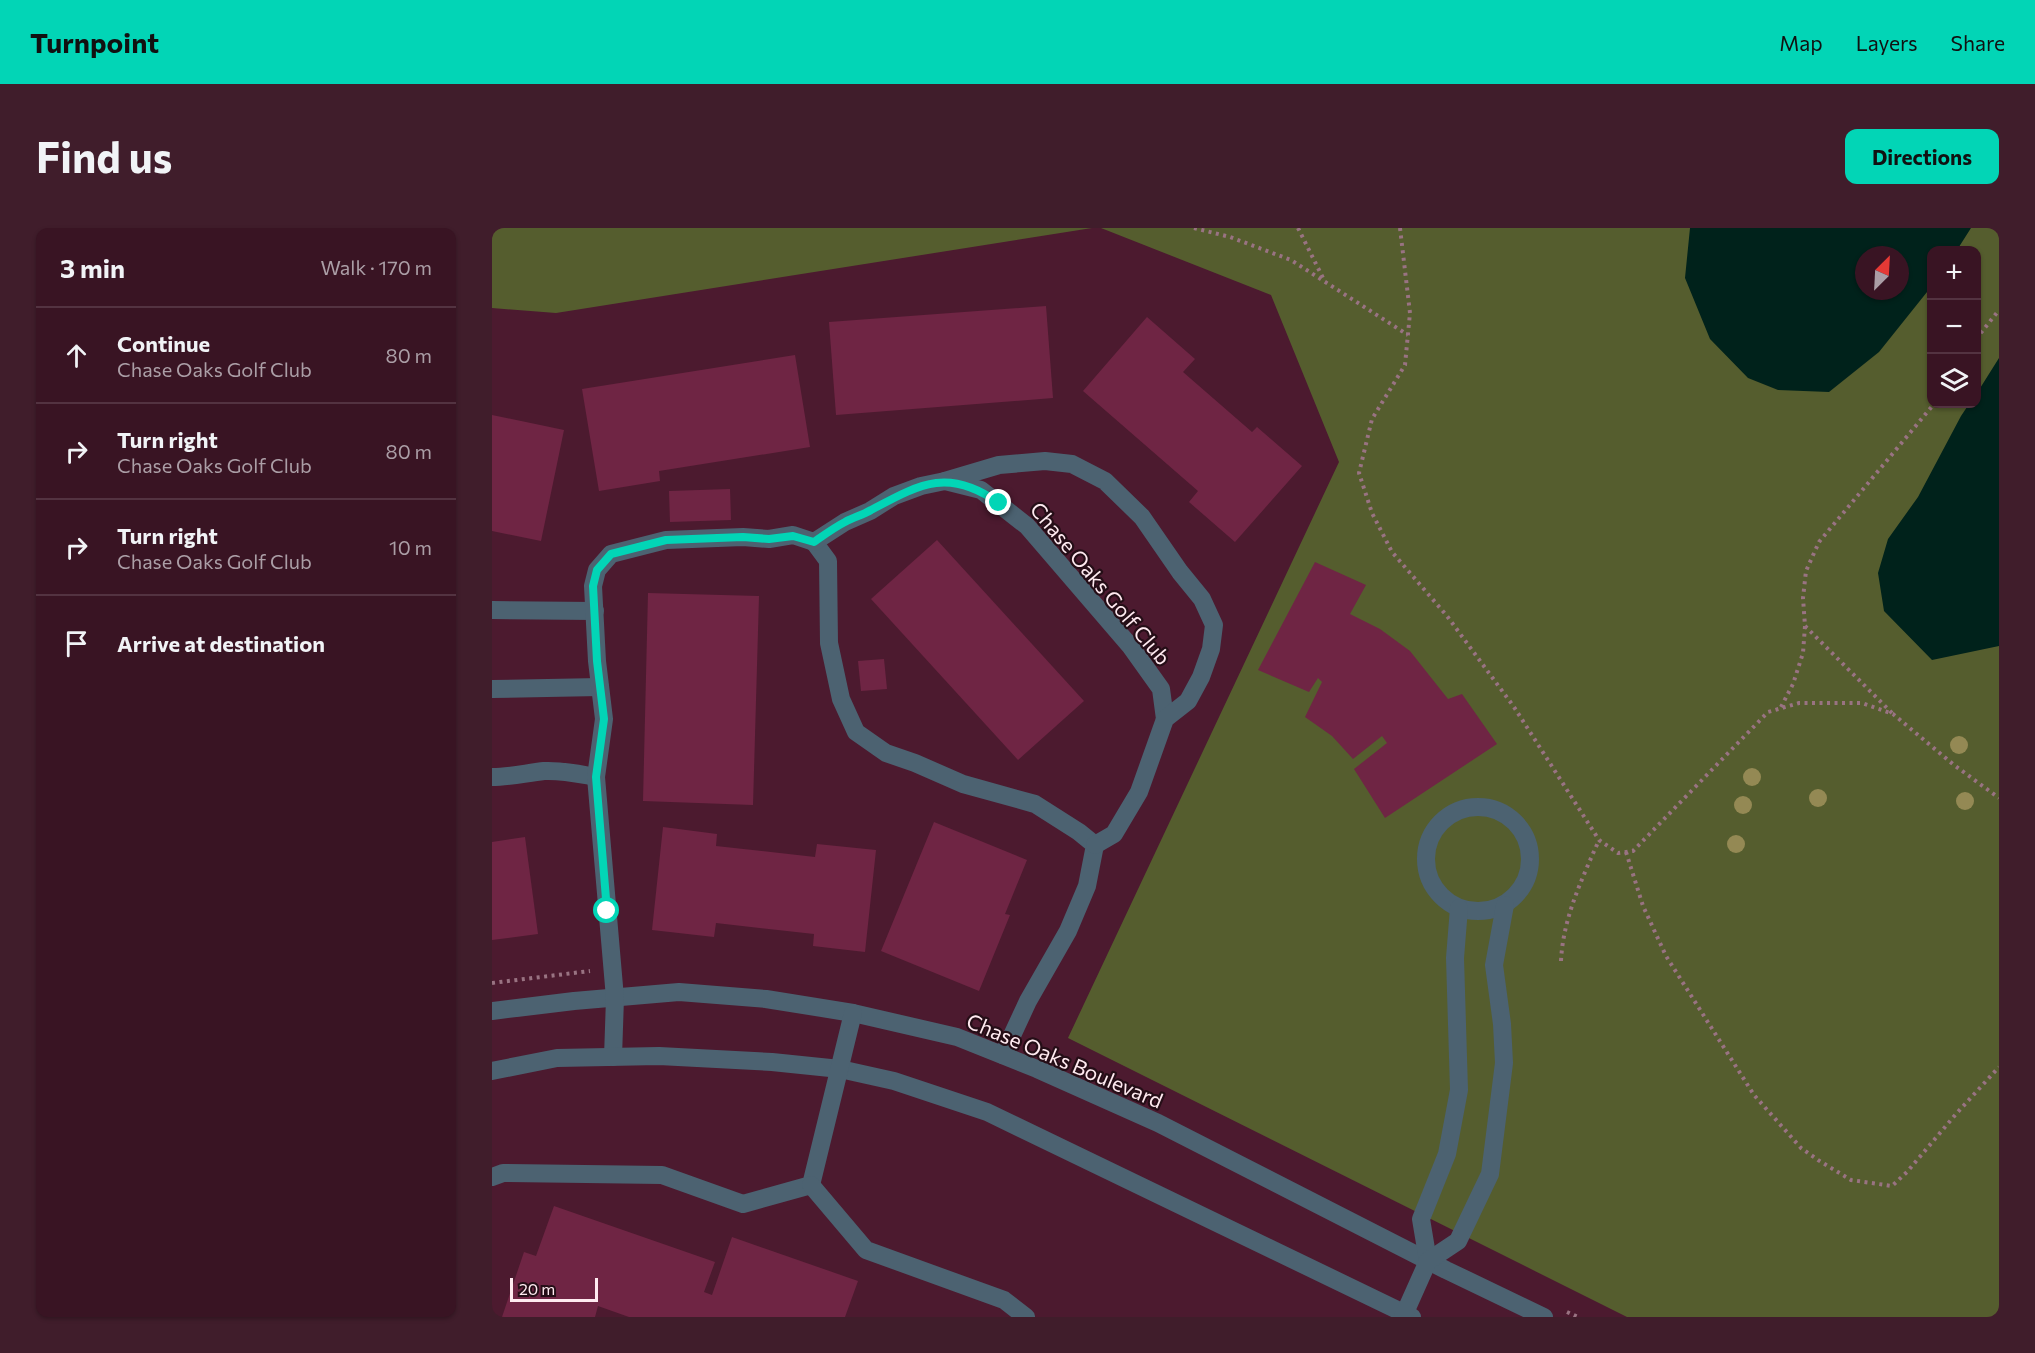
<!DOCTYPE html>
<html lang="en">
<head>
<meta charset="utf-8">
<style>
  body { margin:0; font-family:Commissioner,sans-serif; background:#401d2b; color:#f1f3f6 }
  .controls { position:absolute; right:18px; top:18px; display:grid; overflow:hidden; border-radius:12px; box-shadow:0 2px 4px #0004 }
  .controls button { width:54px; height:54px; display:grid; place-items:center; padding:0; border:0; border-bottom:2px solid #533341; background:#391423; color:#f1f3f6; font:30px sans-serif }
  .compass { position:absolute; left:1363px; top:18px; width:54px; height:54px; border-radius:50%; background:#391423; box-shadow:0 2px 4px #0004; rotate:24deg }
  .scale { position:absolute; left:18px; bottom:15px; width:88px; box-sizing:border-box; padding-left:6px; border:3px solid #ffeaf0; border-top:0; font-size:16px; line-height:21px; white-space:nowrap; color:#ffeaf0; -webkit-text-stroke:4px #250e17; paint-order:stroke }
  .stop { position:absolute; width:18px; height:18px; margin:-14px; border:4px solid #02d5b6; border-radius:50%; background:#fff }
  .stop.end { background:#02d5b6; border-color:#fff; box-shadow:0 2px 6px #0008 }
  .list { margin:0; padding:0; list-style:none }
  h2 { display:flex; justify-content:space-between; align-items:center; height:78px; margin:0; padding:0 24px; font-size:26px }
  h2 small { font-size:20px; font-weight:400; color:#ab9ea6 }
  .list li { display:grid; grid-template-columns:39px 1fr auto; gap:18px; align-items:center; box-sizing:border-box; height:96px; padding:0 24px; border-top:2px solid #533341 }
  .list b { display:block; font-size:22px; white-space:nowrap }
  .list p { margin:0; font-size:20px; white-space:nowrap; color:#ab9ea6 }
  .list em { font-size:20px; font-style:normal; color:#ab9ea6 }
  .icon { flex:none; width:33px; height:33px; fill:none; stroke:currentColor; stroke-width:2; stroke-linecap:round; stroke-linejoin:round }
  .map { position:relative; flex:none; width:1507px; height:1089px; overflow:hidden; border-radius:12px }
  header { display:flex; align-items:center; gap:36px; box-sizing:border-box; height:84px; padding:0 30px; background:#02d5b6; color:#111 }
  header strong { font-size:28px }
  nav { display:flex; gap:33px; margin-inline-start:auto; font-size:21px }
  .intro { display:flex; align-items:center; justify-content:space-between; box-sizing:border-box; height:144px; padding:0 36px }
  h1 { margin:0; font-size:42px }
  .button { padding:15px 27px; border-radius:12px; background:#02d5b6; color:#111; font-size:21px; font-weight:700 }
  main { display:flex; gap:36px; padding:0 36px }
  aside { flex:1; background:#391423; border-radius:12px; box-shadow:0 2px 4px #0004 }
  .map>svg:first-child { display:block }
  .green { fill:#555d2e; fill-rule:evenodd }
  .water { fill:#00221b; fill-rule:evenodd }
  .building { fill:#6f2544 }
  .lines { fill:none; stroke-linecap:round; stroke-linejoin:round }
  .path { stroke:#997382; stroke-width:4; stroke-dasharray:3 4.5; stroke-linecap:butt }
  .minor { stroke:#4c6271; stroke-width:18 }
  .tree { fill:#948954 }
  .route { stroke:#02d5b6; stroke-width:8 }
  .labels { text-anchor:middle; dominant-baseline:central; stroke-width:4.5; stroke-linejoin:round; paint-order:stroke }
  .street-label { font-size:21px; fill:#ffeaf0; stroke:#250e17 }
</style>
</head>
<body>
<header>
<strong>Turnpoint</strong>
<nav><a>Map</a><a>Layers</a><a>Share</a></nav>
</header>
<div class="intro"><h1>Find us</h1><a class="button">Directions</a></div>
<main>
<aside>
<h2>3 min<small>Walk · 170 m</small></h2>
<ul class="list">
<li><svg class="icon" aria-label="ahead" viewBox="0 0 24 24"><path d="M12 20V5M6 11l6-6 6 6"/></svg><div><b>Continue</b><p>Chase Oaks Golf Club</p></div><em>80 m</em></li>
<li><svg class="icon" aria-label="right" viewBox="0 0 24 24"><path d="M7 20v-9h11M14 6l5 5-5 5"/></svg><div><b>Turn right</b><p>Chase Oaks Golf Club</p></div><em>80 m</em></li>
<li><svg class="icon" aria-label="right" viewBox="0 0 24 24"><path d="M7 20v-9h11M14 6l5 5-5 5"/></svg><div><b>Turn right</b><p>Chase Oaks Golf Club</p></div><em>10 m</em></li>
<li><svg class="icon" aria-label="arrive" viewBox="0 0 24 24"><path d="M6 21V4h12l-3 4 3 4H6"/></svg><div><b>Arrive at destination</b></div></li>
</ul>
</aside>
<div class="map">
<svg width="1507" height="1089" viewBox="0 0 1507 1089">
  <rect width="100%" height="100%" fill="#4c1a2f"/>
  <g class="green">
    <polygon points="0,0 600,0 64,85 0,80"/>
    <path d="M609,0H1507V1089H1135L576,810L847,234L779,67ZM1440,22H1484V176H1440ZM1372,27H1408V63H1372Z"/>
  </g>
  <g class="water">
    <path d="M1198,0H1479L1465,22H1440L1439,59L1387,124L1337,164L1286,162L1256,150L1218,111L1193,50ZM1372,27H1408V63H1372Z"/>
    <polygon points="1507,130 1507,418 1440,432 1392,383 1386,345 1396,311 1426,269 1469,188 1477,176 1484,176 1485,165"/>
  </g>
  <g class="building">
    <polygon points="554,78 561,170 344,187 337,94"/>
    <polygon points="655,89 703,131 691,144 760,204 765,199 810,238 743,314 697,274 706,263 591,163"/>
    <polygon points="303,127 318,219 167,243 168,253 107,263 90,161"/>
    <polygon points="0,187 72,202 49,313 0,303"/>
    <polygon points="238,261 239,292 178,294 177,263"/>
    <polygon points="445,312 592,473 526,532 379,371"/>
    <polygon points="823,334 874,357 858,386 888,401 918,423 956,471 970,466 1005,516 893,590 862,541 895,515 890,508 861,531 840,508 813,489 830,454 826,450 817,464 766,442"/>
    <polygon points="156,365 267,368 261,577 151,573"/>
    <polygon points="392,431 395,461 369,463 366,433"/>
    <polygon points="442,594 535,632 513,686 518,687 487,763 389,723"/>
    <polygon points="171,599 225,606 224,618 323,629 325,616 384,622 373,724 321,718 322,706 224,695 222,709 160,702"/>
    <polygon points="33,609 46,706 0,712 0,614"/>
    <polygon points="62,978 223,1034 212,1064 220,1067 240,1009 366,1053 353,1089 137,1089 106,1078 103,1089 10,1089 32,1024 44,1028"/>
  </g>
  <g class="lines">
    <g class="path">
      <polyline points="702,0 738,9 799,32 916,107"/>
      <polyline points="806,0 832,52"/>
      <polyline points="908,0 918,85 913,137 880,191 867,245 880,285 900,324 955,388 1022,479 1107,612 1126,625 1141,623 1276,484 1307,475 1370,475 1401,486 1462,537 1507,570"/>
      <polyline points="1484,111 1507,82"/>
      <polyline points="1313,398 1400,485"/>
      <polyline points="1289,479 1301,456 1311,425 1313,398 1311,370 1314,343 1327,314 1442,176"/>
      <polyline points="1134,624 1151,678 1174,728 1262,867 1309,920 1326,932 1359,952 1400,958 1415,944 1464,886 1507,839"/>
      <path d="M1069,733C1071,690 1090,651 1107,612"/>
      <polyline points="0,755 98,743"/>
      <polyline points="1075,1084 1086,1089"/>
    </g>
    <g class="minor">
      <polyline points="453,253 489,262 535,298 639,419 669,461 673,491"/>
      <polyline points="322,314 336,333 337,415 349,471 364,504 394,525 423,535 471,556 543,576 587,604 603,617 595,658 576,703 536,773 511,827"/>
      <polyline points="0,382 103,383"/>
      <polyline points="0,461 108,459"/>
      <path d="M0,549C18,549 34,545 52,543C70,542 87,546 104,549"/>
      <circle cx="986" cy="631" r="52"/>
      <polyline points="0,783 82,773 187,764 274,771 361,785 465,809 545,841 666,895 954,1042 1052,1089"/>
      <polyline points="121,829 123,770 104,549 112,491 105,433 101,358 105,342 119,326 174,312 251,309 277,311 301,307 322,314 353,294 378,283 402,268 429,258 453,253 507,237 553,233 580,236 613,253 650,289 688,344 710,371 722,397 719,421 709,449 696,473 673,491 647,564 622,606 603,617"/>
      <polyline points="0,843 65,830 167,828 280,834 348,841 402,853 495,884 920,1089"/>
      <polyline points="0,949 11,945 170,947 251,976 319,957 361,785"/>
      <polyline points="319,957 374,1022 512,1072 534,1089"/>
      <polyline points="936,1033 929,991 955,926 967,862 963,730 967,680"/>
      <polyline points="911,1089 936,1033 966,1013 998,946 1012,835 1010,796 1002,737 1013,677"/>
    </g>
  </g>
  <g class="tree">
    <circle cx="1467" cy="517" r="9"/>
    <circle cx="1260" cy="549" r="9"/>
    <circle cx="1326" cy="570" r="9"/>
    <circle cx="1473" cy="573" r="9"/>
    <circle cx="1251" cy="577" r="9"/>
    <circle cx="1244" cy="616" r="9"/>
  </g>
  <g class="lines">
    <path class="route" d="M115,683L104,549L112,491L105,433L101,358L105,342L119,326L174,312L251,309L277,311L301,308L322,314C332,307 343,299 353,294C362,289 371,287 379,282C428,256 456,239 507,275"/>
  </g>
  <g class="labels">
    <g class="street-label">
      <text transform="translate(609 355) rotate(50)">Chase Oaks Golf Club</text>
      <text transform="translate(573 832) rotate(23)">Chase Oaks Boulevard</text>
    </g>
  </g>
</svg>
<div class="controls">
<button>+</button>
<button>−</button>
<button><svg class="icon" aria-label="layers" viewBox="0 0 24 24"><path d="M12 4l9 5-9 5-9-5zM3 14l9 5 9-5"/></svg></button>
</div>
<svg class="compass" viewBox="-18 -18 36 36"><path d="M0-13l5 13h-10z" fill="#e53935"/><path d="M0 13l5-13h-10z" fill="#ab9ea6"/></svg>
<div class="scale">20 m</div>
<div class="stop" style="left:115px;top:683px"></div>
<div class="stop end" style="left:507px;top:275px"></div>
</div>
</main>
</body>
</html>
